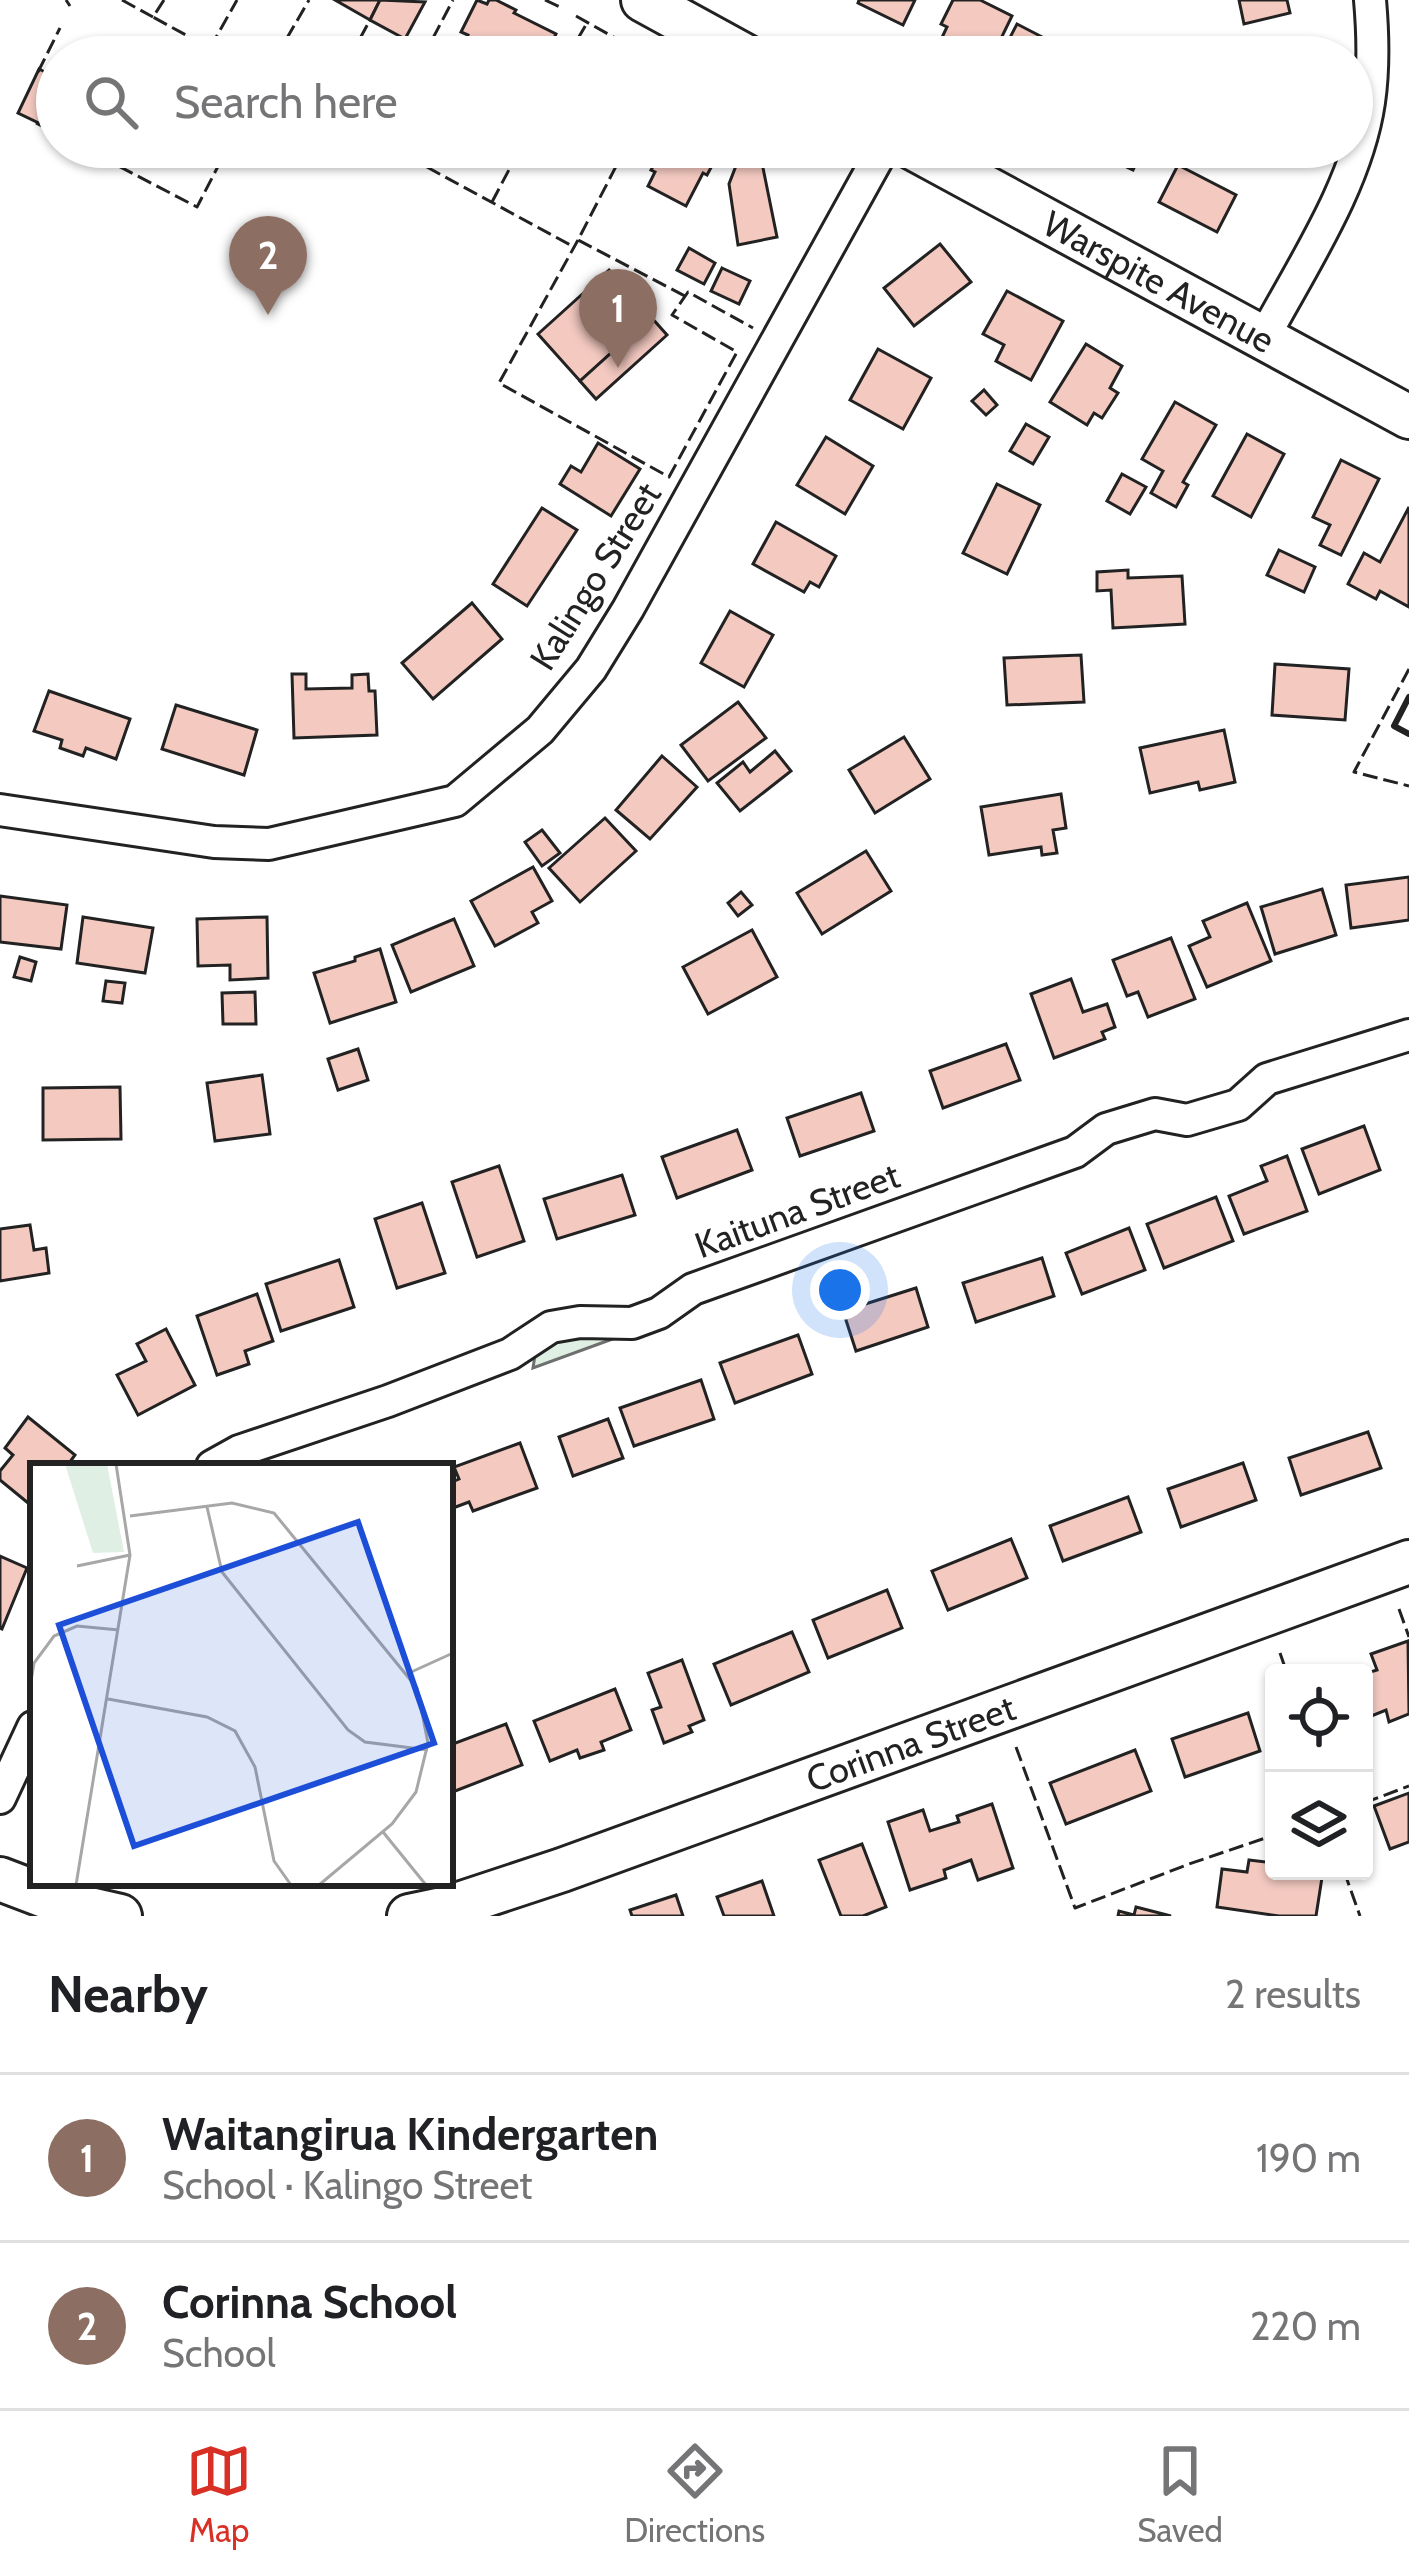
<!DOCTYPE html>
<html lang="en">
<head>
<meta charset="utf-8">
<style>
  body { margin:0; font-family:Cabin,sans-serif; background:#f2f2f2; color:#202124 }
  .controls { position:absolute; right:36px; bottom:36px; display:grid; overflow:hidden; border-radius:12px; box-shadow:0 3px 9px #0004 }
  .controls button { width:108px; height:108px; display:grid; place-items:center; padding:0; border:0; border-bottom:3px solid #e0e0e0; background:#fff; color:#202124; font:60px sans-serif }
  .you { position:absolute; left:840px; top:1290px; width:42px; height:42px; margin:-30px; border:9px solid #fff; border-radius:50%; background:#1a73e8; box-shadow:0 0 0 18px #1a73e833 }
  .badge { display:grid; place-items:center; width:78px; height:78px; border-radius:50%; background:#d93025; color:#fff; font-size:39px; font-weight:700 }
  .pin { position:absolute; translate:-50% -99px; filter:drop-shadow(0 3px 6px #0008) }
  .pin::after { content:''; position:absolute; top:63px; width:42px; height:36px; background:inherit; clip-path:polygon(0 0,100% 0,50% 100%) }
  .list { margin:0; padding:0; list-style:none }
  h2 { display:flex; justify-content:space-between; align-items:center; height:156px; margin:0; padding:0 48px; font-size:51px }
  h2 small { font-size:39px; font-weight:400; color:#757577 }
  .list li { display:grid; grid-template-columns:78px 1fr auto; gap:36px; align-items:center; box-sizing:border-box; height:168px; padding:0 48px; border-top:3px solid #e0e0e0 }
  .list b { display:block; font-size:45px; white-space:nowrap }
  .list p { margin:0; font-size:39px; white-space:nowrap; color:#757577 }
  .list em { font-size:39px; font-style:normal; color:#757577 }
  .icon { flex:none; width:66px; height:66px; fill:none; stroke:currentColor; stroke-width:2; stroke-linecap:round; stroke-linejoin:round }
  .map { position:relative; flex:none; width:1409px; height:1916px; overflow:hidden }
  .search { position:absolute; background:#fff; box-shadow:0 3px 9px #0004; left:36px; right:36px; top:36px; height:132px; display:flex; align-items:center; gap:30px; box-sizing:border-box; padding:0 42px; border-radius:66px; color:#757577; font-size:45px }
  .sheet { height:492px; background:#fff }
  nav { display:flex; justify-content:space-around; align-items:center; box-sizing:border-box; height:168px; border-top:3px solid #e0e0e0; background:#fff; font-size:33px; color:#757577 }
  nav a { display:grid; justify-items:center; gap:6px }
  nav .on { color:#d93025 }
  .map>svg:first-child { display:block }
  .green { fill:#e0efe3; stroke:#6f6f6f; stroke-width:3 }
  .building { fill:#f3c9c0; stroke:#222; stroke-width:3 }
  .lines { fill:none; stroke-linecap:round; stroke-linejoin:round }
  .street-casing { stroke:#222; stroke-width:36 }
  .secondary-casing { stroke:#222; stroke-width:48 }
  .street { stroke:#fff; stroke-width:30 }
  .secondary { stroke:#fff; stroke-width:42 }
  .fence { stroke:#222; stroke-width:3; stroke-dasharray:15 6; stroke-linecap:butt }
  .wall { stroke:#222; stroke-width:6 }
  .labels { text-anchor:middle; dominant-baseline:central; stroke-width:9; stroke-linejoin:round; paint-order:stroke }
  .street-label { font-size:36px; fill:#222; stroke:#fff }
  .inset-road { fill:none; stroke:#a7a7a7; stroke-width:3 }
  .view { fill:#1d4ed8; fill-opacity:0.15; stroke:#1d4ed8; stroke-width:6 }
  .inset-edge { fill:none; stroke:#222; stroke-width:6 }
</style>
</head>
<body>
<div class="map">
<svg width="1409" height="1916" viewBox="0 0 1409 1916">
  <rect width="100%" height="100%" fill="#fff"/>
  <polygon class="green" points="555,1336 618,1337 533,1368 535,1355"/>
  <g class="building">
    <polygon points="335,0 380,0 370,20"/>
    <polygon points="380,0 425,2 405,39 370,20"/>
    <polygon points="477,0 487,4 489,0 496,0 516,10 514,13 556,34 545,57 490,57 464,44 468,35 461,32"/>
    <polygon points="859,0 915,0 903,25 858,3"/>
    <polygon points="953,0 980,0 1012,16 992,57 955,57 937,48 947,27 941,24"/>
    <polygon points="1239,0 1287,0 1290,13 1244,24"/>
    <polygon points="1017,24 1075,54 1073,57 1011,57 1002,53"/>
    <polygon points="39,69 57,78 57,97 43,125 18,113"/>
    <polygon points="663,147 722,147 707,175 703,173 686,206 648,186 655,172 651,170"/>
    <polygon points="1084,147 1144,147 1133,170"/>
    <polygon points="757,154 759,164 762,163 777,237 738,245 729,184 739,158"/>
    <polygon points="1178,165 1236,195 1217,232 1159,202"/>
    <polygon points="940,244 971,282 914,326 884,288"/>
    <polygon points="689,248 715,263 704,284 677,270"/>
    <polygon points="722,268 750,281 739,304 711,291"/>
    <polygon points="609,270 651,317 580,381 538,334"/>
    <polygon points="1007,291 1063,321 1031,380 996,361 1004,345 983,334"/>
    <polygon points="651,317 667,335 596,399 580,381"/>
    <polygon points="1086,344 1122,366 1110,388 1118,393 1102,418 1094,413 1087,425 1050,402"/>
    <polygon points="878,349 931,378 903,429 850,400"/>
    <polygon points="984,390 997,405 986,415 972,401"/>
    <polygon points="1175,402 1216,425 1183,482 1188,485 1176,507 1151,493 1163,471 1142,459"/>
    <polygon points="1026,424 1049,437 1033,464 1010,451"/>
    <polygon points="1247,434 1284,454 1251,517 1213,496"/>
    <polygon points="826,437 873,466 845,514 797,485"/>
    <polygon points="598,443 640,469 611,516 560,484 571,466 581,472"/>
    <polygon points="1341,460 1379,479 1341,555 1320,545 1330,525 1313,517"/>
    <polygon points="1122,474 1146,487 1130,514 1107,501"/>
    <polygon points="997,484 1040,505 1007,574 963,553"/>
    <polygon points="1409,507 1409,607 1380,591 1376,599 1348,584 1364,553 1380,562"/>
    <polygon points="542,508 577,530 527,606 493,584"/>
    <polygon points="776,522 836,556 819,587 810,582 804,592 753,564"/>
    <polygon points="1279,550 1315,567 1304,592 1267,575"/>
    <polygon points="1128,570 1128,578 1182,576 1185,624 1113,628 1111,590 1097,591 1097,572"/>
    <polygon points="472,603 502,639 433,699 402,663"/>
    <polygon points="730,611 773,635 744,687 701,663"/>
    <polygon points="1081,655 1084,702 1007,705 1004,658"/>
    <polygon points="1275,664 1349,669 1345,720 1272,715"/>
    <polygon points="292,674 306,674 306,689 352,688 352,675 368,674 369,691 375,691 377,735 294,738"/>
    <polygon points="49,691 130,719 116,759 86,748 83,756 60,748 62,740 34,731"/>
    <polygon points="738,702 766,738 708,781 681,745"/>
    <polygon points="176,705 257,730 244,775 162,749"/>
    <polygon points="1224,730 1235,782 1200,790 1198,782 1150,793 1140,748"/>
    <polygon points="904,737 930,779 875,813 849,770"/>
    <polygon points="775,751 791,771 740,811 717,783 743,762 750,772"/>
    <polygon points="662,756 697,787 650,839 616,810"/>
    <polygon points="1061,794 1066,828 1053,830 1057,853 1042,855 1041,847 989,855 981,807"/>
    <polygon points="605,818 636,851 580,902 549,868"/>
    <polygon points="542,830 560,853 542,866 525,842"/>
    <polygon points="866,851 891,891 822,934 797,893"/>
    <polygon points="533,867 552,901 532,912 538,923 495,946 471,901"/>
    <polygon points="1409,877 1409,920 1351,928 1346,885"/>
    <polygon points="1322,889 1336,935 1275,954 1261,907"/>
    <polygon points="741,892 752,905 738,916 728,903"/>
    <polygon points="0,896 67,905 61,949 0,942"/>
    <polygon points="1247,903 1271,961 1207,987 1189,946 1210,937 1203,921"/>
    <polygon points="83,917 153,928 145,973 77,963"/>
    <polygon points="267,917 268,978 230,980 230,965 198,966 197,919"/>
    <polygon points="454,919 474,966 411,992 392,945"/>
    <polygon points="752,930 777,977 708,1014 683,967"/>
    <polygon points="1171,938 1195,999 1148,1017 1138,992 1127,996 1113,960"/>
    <polygon points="380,949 396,1002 330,1023 314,973 355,961 355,957"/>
    <polygon points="20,957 36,962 31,981 14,977"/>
    <polygon points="1071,979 1083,1012 1107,1004 1115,1027 1102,1032 1105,1039 1054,1058 1031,994"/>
    <polygon points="106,981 125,983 122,1003 103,1001"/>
    <polygon points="255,992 256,1024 223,1024 222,993"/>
    <polygon points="1006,1044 1020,1080 943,1108 930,1071"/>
    <polygon points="358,1049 368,1080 338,1090 328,1059"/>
    <polygon points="262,1075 270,1134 215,1141 207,1083"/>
    <polygon points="120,1087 121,1139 43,1140 43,1088"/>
    <polygon points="861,1093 874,1131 800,1156 787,1118"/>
    <polygon points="1364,1126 1380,1170 1319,1194 1302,1149"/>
    <polygon points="737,1130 752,1170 677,1198 662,1157"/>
    <polygon points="1287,1156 1307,1211 1244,1234 1229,1196 1267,1181 1261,1166"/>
    <polygon points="499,1166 524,1241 477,1257 452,1182"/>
    <polygon points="622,1175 635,1215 557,1239 544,1199"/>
    <polygon points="1216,1197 1233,1241 1164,1268 1147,1224"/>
    <polygon points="422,1203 445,1273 397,1288 375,1219"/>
    <polygon points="30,1225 34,1250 46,1248 49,1273 0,1281 0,1229"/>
    <polygon points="1129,1228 1145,1270 1082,1294 1066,1253"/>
    <polygon points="1042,1258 1054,1296 976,1322 963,1283"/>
    <polygon points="339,1260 354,1307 281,1331 266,1284"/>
    <polygon points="916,1288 928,1327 856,1351 843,1311"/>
    <polygon points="257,1294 273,1341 245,1351 249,1364 217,1375 197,1316"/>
    <polygon points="166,1329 195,1385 138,1415 117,1375 146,1361 137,1344"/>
    <polygon points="798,1335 812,1374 735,1403 720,1363"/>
    <polygon points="701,1380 714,1419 634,1446 620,1408"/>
    <polygon points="28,1417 75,1455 67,1466 33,1466 33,1507 0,1480 0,1471 13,1455 5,1448"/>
    <polygon points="608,1419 623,1458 573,1476 559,1437"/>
    <polygon points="1368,1432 1381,1468 1301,1495 1289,1458"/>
    <polygon points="520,1443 537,1488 473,1511 469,1502 453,1508 450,1500 450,1483 459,1479 454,1467"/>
    <polygon points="1243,1463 1256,1500 1181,1527 1168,1489"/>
    <polygon points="1128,1497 1141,1532 1063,1561 1050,1526"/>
    <polygon points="1011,1539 1027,1578 948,1610 932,1571"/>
    <polygon points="0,1556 27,1568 2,1629 0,1628"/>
    <polygon points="887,1590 902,1628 828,1658 813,1620"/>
    <polygon points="792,1632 809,1672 731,1705 714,1664"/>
    <polygon points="1408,1641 1409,1714 1389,1722 1386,1710 1364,1719 1364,1674 1377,1670 1371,1654"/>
    <polygon points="682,1660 704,1720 689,1726 692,1732 664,1743 652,1710 661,1707 648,1673"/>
    <polygon points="615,1689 631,1730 601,1742 604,1750 580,1758 577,1750 550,1761 534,1721"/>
    <polygon points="1248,1713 1260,1751 1185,1777 1172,1739"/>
    <polygon points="506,1724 522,1765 450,1793 450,1745"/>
    <polygon points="1135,1750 1151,1791 1066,1824 1050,1783"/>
    <polygon points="1409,1793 1409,1842 1390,1849 1374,1806"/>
    <polygon points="992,1804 1013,1868 978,1880 971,1860 944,1870 946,1878 910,1890 888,1822 923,1810 930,1831 959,1822 957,1816"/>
    <polygon points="862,1844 886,1907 863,1916 841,1916 819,1860"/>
    <polygon points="1249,1860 1274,1863 1274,1871 1323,1871 1316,1916 1279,1916 1217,1907 1222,1869 1247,1872"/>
    <polygon points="762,1881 774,1916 724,1916 717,1897"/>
    <polygon points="676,1895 683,1916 632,1916 630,1910"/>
    <polygon points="1136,1907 1171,1916 1118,1916 1119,1911 1134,1915"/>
  </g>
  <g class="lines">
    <defs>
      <g id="street">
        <path d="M1263,339C1302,266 1357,185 1369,102C1374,68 1373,34 1370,0"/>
        <polyline points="0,810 214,842 269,844 455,801 540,730 591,669 628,609 884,147"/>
        <polyline points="212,1466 239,1451 388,1401 510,1354 551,1327 580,1322 632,1323 659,1313 693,1289 1075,1152 1106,1129 1155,1114 1187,1120 1238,1105 1267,1079 1409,1035"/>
        <polyline points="0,1798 33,1727"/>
      </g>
      <g id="secondary">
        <polyline points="643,0 747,57"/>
        <path id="s1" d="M911,147L1409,417"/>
        <polyline points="0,1879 63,1903 120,1916"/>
        <path id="s2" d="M409,1916L447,1908L562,1870L1409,1562"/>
      </g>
    </defs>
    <use href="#street" class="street-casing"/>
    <use href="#secondary" class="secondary-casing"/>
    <use href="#street" class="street"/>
    <use href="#secondary" class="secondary"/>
    <g class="fence">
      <polyline points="66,0 70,6"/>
      <polyline points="122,0 153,17"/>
      <polyline points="164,0 153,17 226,57"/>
      <polyline points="545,0 560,7"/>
      <polyline points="576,16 647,56"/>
      <polyline points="210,48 237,0"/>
      <polyline points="276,57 309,0"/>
      <polyline points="350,57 370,20"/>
      <polyline points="423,57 453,0"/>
      <polyline points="567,57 587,23"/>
      <polyline points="38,72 60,28"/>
      <polyline points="36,123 57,134"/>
      <polyline points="82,147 197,207 228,147"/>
      <polyline points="390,147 574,247"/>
      <polyline points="626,147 578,240 685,296"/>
      <polyline points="492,202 521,147"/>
      <polyline points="578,240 499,383 669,477 737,352 672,315 688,292 753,328"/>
      <polyline points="1409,669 1354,772 1409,786"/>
      <polyline points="1399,1609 1409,1637"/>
      <polyline points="1280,1653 1287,1673"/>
      <polyline points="1016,1747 1075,1908 1189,1864 1274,1835"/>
      <polyline points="1364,1803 1409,1786"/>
      <polyline points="1344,1871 1360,1916"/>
    </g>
    <polyline class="wall" points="1409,697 1394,726 1409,734"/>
  </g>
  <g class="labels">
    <g class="street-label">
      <text stroke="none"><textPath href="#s1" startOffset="282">Warspite Avenue</textPath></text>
      <text transform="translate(595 576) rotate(-58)">Kalingo Street</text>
      <text transform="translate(797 1210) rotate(-20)">Kaituna Street</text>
      <text stroke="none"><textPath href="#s2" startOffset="531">Corinna Street</textPath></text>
    </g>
  </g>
  <g transform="translate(30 1463)">
    <rect width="423" height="423" fill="#fff"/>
    <path d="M35,1H77L94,89L63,90Z" fill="#e0efe3"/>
    <path class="inset-road" d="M177,44L192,109L318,267L335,279L398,287M100,53L202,40L244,50L387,225L398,280L386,329L362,361L289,422M47,103L100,92M379,210L423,190M0,224L4,200L24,173L47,163L89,167M78,236L177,254L205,268L225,304L244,398L261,422M353,369L396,422M46,422L100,92L86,1"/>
    <path class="view" d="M328,59L404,280L104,383L29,162Z"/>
    <rect width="423" height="423" class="inset-edge"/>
  </g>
</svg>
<div class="controls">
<button><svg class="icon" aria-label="locate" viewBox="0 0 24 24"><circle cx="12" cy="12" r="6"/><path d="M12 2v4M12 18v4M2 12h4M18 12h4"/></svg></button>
<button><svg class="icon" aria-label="layers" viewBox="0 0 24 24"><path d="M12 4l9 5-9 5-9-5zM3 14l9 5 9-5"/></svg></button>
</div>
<div class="you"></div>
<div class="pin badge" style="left:618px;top:368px;background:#8d6e63">1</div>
<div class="pin badge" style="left:268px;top:315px;background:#8d6e63">2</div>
<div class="search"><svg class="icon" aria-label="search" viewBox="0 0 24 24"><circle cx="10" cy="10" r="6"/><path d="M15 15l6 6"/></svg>Search here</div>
</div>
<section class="sheet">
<h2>Nearby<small>2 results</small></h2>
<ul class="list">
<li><span class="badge" style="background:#8d6e63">1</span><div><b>Waitangirua Kindergarten</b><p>School · Kalingo Street</p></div><em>190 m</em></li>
<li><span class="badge" style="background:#8d6e63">2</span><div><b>Corinna School</b><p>School</p></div><em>220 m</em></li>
</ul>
</section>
<nav>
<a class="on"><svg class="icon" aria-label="map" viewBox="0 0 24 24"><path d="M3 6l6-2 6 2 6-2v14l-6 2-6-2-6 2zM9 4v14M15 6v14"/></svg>Map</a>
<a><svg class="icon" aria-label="directions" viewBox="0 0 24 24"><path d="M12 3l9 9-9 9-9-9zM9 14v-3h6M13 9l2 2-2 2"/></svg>Directions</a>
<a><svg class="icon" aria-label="saved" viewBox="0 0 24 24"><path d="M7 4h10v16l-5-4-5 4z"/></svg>Saved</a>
</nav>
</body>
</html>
